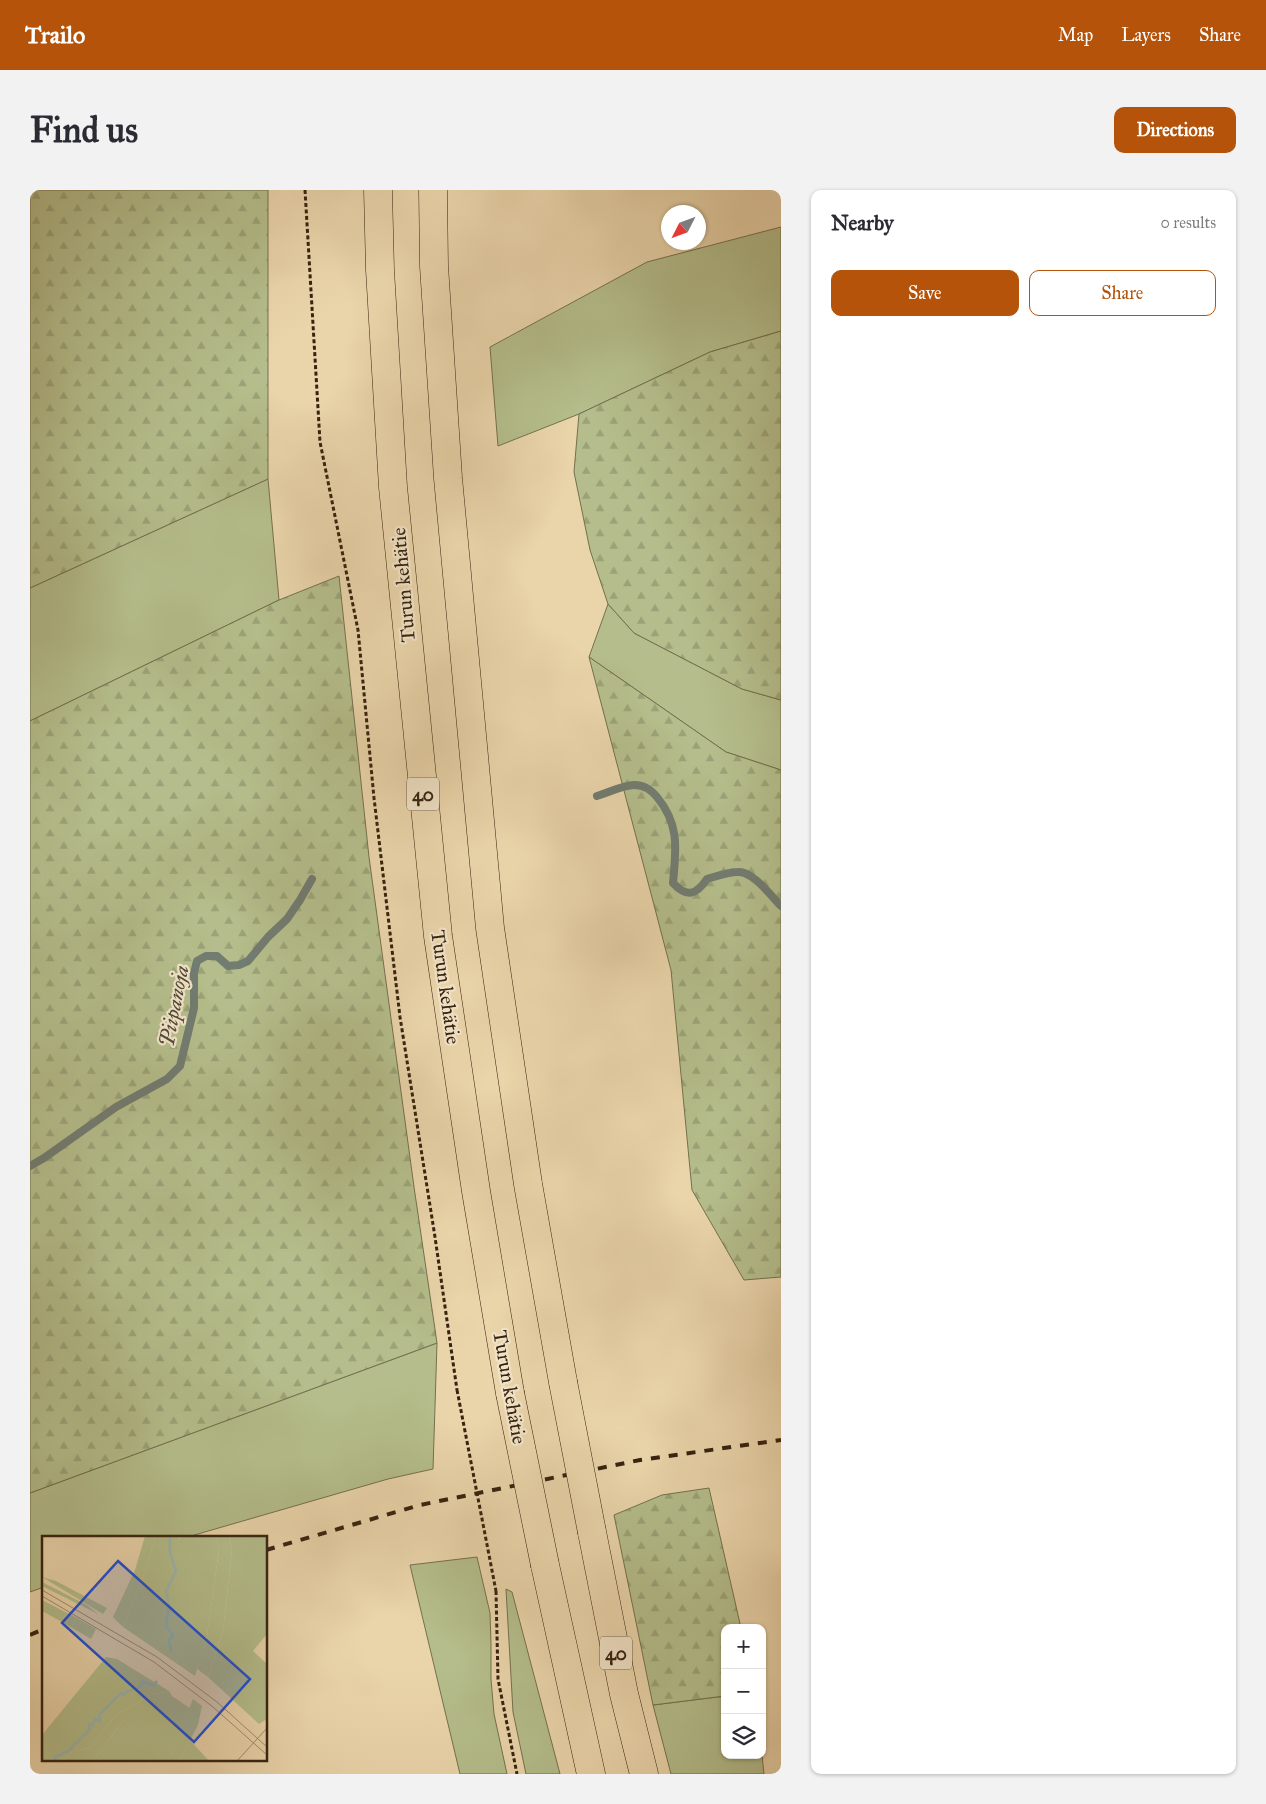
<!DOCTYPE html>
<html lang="en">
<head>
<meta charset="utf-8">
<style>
  body { margin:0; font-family:"IM FELL Great Primer",serif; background:#f2f2f3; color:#2b2b33 }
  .controls { position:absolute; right:15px; bottom:15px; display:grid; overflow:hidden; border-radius:10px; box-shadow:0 1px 4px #0004 }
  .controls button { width:45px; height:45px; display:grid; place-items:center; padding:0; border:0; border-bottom:1px solid #e1e1e2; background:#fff; color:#2b2b33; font:25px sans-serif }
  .compass { position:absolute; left:631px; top:15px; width:45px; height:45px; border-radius:50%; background:#fff; box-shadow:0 1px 4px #0004; rotate:228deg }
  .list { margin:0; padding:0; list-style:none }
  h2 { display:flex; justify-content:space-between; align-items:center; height:65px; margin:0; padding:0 20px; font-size:21px }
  h2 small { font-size:16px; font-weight:400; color:#7c7c81 }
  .actions { display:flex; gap:10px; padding:15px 20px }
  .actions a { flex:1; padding:11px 0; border:1px solid #b45309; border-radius:10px; text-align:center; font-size:18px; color:#b45309 }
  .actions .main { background:#b45309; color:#fff }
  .icon { flex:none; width:28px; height:28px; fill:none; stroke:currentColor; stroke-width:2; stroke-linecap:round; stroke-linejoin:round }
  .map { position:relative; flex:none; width:751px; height:1584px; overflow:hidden; border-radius:10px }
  header { display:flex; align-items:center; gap:30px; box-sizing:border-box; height:70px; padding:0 25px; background:#b45309; color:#fff }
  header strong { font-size:24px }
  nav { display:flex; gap:28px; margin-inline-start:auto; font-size:18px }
  .intro { display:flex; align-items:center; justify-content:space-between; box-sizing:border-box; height:120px; padding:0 30px }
  h1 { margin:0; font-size:35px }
  .button { padding:12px 22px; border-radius:10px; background:#b45309; color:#fff; font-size:18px; font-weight:700 }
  main { display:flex; gap:30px; padding:0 30px }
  aside { flex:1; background:#fff; border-radius:10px; box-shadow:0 1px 4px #0004 }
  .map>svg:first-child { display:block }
  .green { fill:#b4bd8b; stroke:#75704e }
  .forest { fill:url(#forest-firs); stroke:#75704e }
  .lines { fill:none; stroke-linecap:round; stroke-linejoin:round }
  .stream { stroke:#727c71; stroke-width:8 }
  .trunk-casing { stroke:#362310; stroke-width:29 }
  .path { stroke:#362310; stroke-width:3; stroke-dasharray:4 2.5; stroke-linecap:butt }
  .trunk { stroke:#ead4aa; stroke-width:28 }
  .rail { stroke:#362310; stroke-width:4; stroke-dasharray:9 9; stroke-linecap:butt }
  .trunk-bridge-casing { stroke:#362310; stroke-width:29; stroke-linecap:butt }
  .path-bridge { stroke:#362310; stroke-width:3; stroke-dasharray:4 2.5; stroke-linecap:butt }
  .trunk-bridge { stroke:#ead4aa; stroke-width:28 }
  .labels { text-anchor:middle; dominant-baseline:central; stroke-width:4.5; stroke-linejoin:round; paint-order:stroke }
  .shield { fill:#f1e3c8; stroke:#6e5d47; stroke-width:1 }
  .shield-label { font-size:19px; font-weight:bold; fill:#362310 }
  .street-label { font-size:20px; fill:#362310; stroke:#f1e3c8 }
  .water-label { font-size:21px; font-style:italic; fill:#4f4838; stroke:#f1e3c8 }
  .inset-river { fill:none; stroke:#9ab7b1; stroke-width:2.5 }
  .inset-road { fill:none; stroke:#a28d6c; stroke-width:1 }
  .view { fill:#1d4ed8; fill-opacity:0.15; stroke:#1d4ed8; stroke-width:2.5 }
  .inset-edge { fill:none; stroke:#362310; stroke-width:2.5 }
</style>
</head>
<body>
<header>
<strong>Trailo</strong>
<nav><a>Map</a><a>Layers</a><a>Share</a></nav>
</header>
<div class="intro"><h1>Find us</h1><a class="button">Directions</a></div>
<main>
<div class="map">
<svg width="751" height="1584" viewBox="0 0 751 1584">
  <defs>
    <pattern id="forest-firs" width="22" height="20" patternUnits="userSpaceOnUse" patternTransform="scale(1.25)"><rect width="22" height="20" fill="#b4bd8b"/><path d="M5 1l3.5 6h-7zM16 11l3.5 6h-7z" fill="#9ba277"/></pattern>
  </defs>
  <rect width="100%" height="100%" fill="#ead4aa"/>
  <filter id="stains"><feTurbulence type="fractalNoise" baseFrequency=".004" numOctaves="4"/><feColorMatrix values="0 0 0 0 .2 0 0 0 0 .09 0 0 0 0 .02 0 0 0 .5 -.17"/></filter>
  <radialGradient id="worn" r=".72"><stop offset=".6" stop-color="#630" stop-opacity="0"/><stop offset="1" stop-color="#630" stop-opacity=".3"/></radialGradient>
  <g class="green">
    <polygon points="751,37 751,141 680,162 549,224 468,256 460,157 617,72"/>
    <polygon points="238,289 249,410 0,531 0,398"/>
    <polygon points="578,414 604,443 712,499 751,510 751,580 696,562 559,467"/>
    <polygon points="407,1153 403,1279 358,1289 154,1348 14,1348 14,1397 0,1402 0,1303"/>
    <polygon points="447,1367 460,1423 461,1454 461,1489 464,1524 477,1584 430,1584 380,1375"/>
    <polygon points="476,1399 482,1402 530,1584 496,1584 483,1522"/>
    <polygon points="695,1506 695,1565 732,1565 734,1584 641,1584 623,1515"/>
  </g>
  <g class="forest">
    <polygon points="0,0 238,0 238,289 0,398"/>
    <polygon points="751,141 751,510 712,499 604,443 578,414 560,360 544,282 549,224 680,162"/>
    <polygon points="309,386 339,667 384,997 407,1153 0,1303 0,531 249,410"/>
    <polygon points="559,467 696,562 751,580 751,1087 714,1090 662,1000 641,780"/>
    <polygon points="679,1298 711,1438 695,1438 695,1506 623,1515 584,1325 632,1305"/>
  </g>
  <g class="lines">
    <g class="stream">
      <path d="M567,606C578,603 593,595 604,595C615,595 621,600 627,607C650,635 646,659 643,693C657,708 666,705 677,689C687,686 698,682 708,682C723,681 741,706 751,716"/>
      <polyline points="0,976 14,968 86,917 137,889 150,876 164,818 164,783 167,771 176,766 187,766 198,776 209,775 218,771 238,747 257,729 270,710 282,689"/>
    </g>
    <defs>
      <g id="trunk">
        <polyline points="348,0 350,80 363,297 408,746 446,1001 480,1203"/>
        <polyline points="403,0 404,76 418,288 460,738 498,994 533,1192"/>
        <polyline points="562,1342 594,1504 614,1584"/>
        <polyline points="515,1375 561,1584"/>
      </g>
    </defs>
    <use href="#trunk" class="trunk-casing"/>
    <g class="path">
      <polyline points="275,0 290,252 328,440 344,608 370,827 405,1047 427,1200"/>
      <polyline points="466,1401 468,1489 487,1584"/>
    </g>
    <use href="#trunk" class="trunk"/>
    <g class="rail">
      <polyline points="236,1360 390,1315 610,1270 751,1250"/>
      <polyline points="0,1445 14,1439"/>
    </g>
    <defs>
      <g id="trunk-bridge">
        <polyline points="533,1192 562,1342"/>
        <polyline points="480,1203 515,1375"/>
      </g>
    </defs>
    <use href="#trunk-bridge" class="trunk-bridge-casing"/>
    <polyline class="path-bridge" points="427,1200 466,1401"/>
    <use href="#trunk-bridge" class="trunk-bridge"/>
  </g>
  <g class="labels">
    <g class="shield">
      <rect x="377" y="587.5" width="32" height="33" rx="4"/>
      <rect x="570" y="1446.5" width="32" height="33" rx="4"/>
    </g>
    <g class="shield-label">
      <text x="393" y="604">40</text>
      <text x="586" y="1463">40</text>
    </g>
    <g class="street-label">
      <text transform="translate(373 395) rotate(-95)">Turun kehätie</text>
      <text transform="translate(416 797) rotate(82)">Turun kehätie</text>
      <text transform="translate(480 1197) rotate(80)">Turun kehätie</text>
    </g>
    <g class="water-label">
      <text transform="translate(144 816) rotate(-79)">Piipanoja</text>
    </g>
  </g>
  <g transform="translate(12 1346)">
    <rect width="225" height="225" fill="#ead4aa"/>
    <path d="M103,0H113L105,31L81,91L71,81L93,34ZM174,0H187L190,14L181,95L166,141L155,133L165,100L177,14ZM0,41L14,45L65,72L61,78ZM0,46L45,69L56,78L0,50ZM0,64L35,82L29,91L0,75ZM127,155L130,160L81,185L51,225H21L27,217L48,211L75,178L109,159ZM151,163L160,170L156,189L137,225H126Z" fill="#b4bd8b"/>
    <path d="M113,0H137V3L152,8L158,0H174L177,14L165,100L153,140L81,91L105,31ZM187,0H225V98L211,115L225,128V183L217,188L166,141L181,95L190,14ZM35,82L54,93L49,103L29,91ZM64,121L75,123L127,155L109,159L75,178L48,211L27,217L21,225H0V199ZM130,160L148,172L126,225H51L81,185L113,165ZM148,204L167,225H137Z" fill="#b4bd8b"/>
    <path d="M137,0H158L153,8L145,12L140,11Z" fill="#b4bd8b"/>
    <path class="inset-river" d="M128,0V17L134,35L124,55L127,69L124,90L131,99L127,104L129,115M27,214L48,193L47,188L51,189L53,183L58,185L57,179L79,157L82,159L85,155L97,152L101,145L111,150L115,145M14,225L13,221L27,215"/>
    <path class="inset-road" d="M0,54L115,121L175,166L225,211M0,60L112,126L171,171L225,219M195,225L225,192"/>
    <path class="view" d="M76,25L208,143L152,206L20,87Z"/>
    <rect width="225" height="225" class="inset-edge"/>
  </g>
  <rect width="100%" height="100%" filter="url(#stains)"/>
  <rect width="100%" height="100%" fill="url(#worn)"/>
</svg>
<div class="controls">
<button>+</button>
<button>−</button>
<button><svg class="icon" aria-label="layers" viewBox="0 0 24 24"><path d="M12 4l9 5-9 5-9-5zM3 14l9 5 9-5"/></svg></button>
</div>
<svg class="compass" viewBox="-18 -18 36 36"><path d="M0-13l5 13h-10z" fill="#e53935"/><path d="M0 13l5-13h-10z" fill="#7c7c81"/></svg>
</div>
<aside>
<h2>Nearby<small>0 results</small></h2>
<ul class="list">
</ul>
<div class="actions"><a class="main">Save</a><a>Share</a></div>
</aside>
</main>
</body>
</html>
